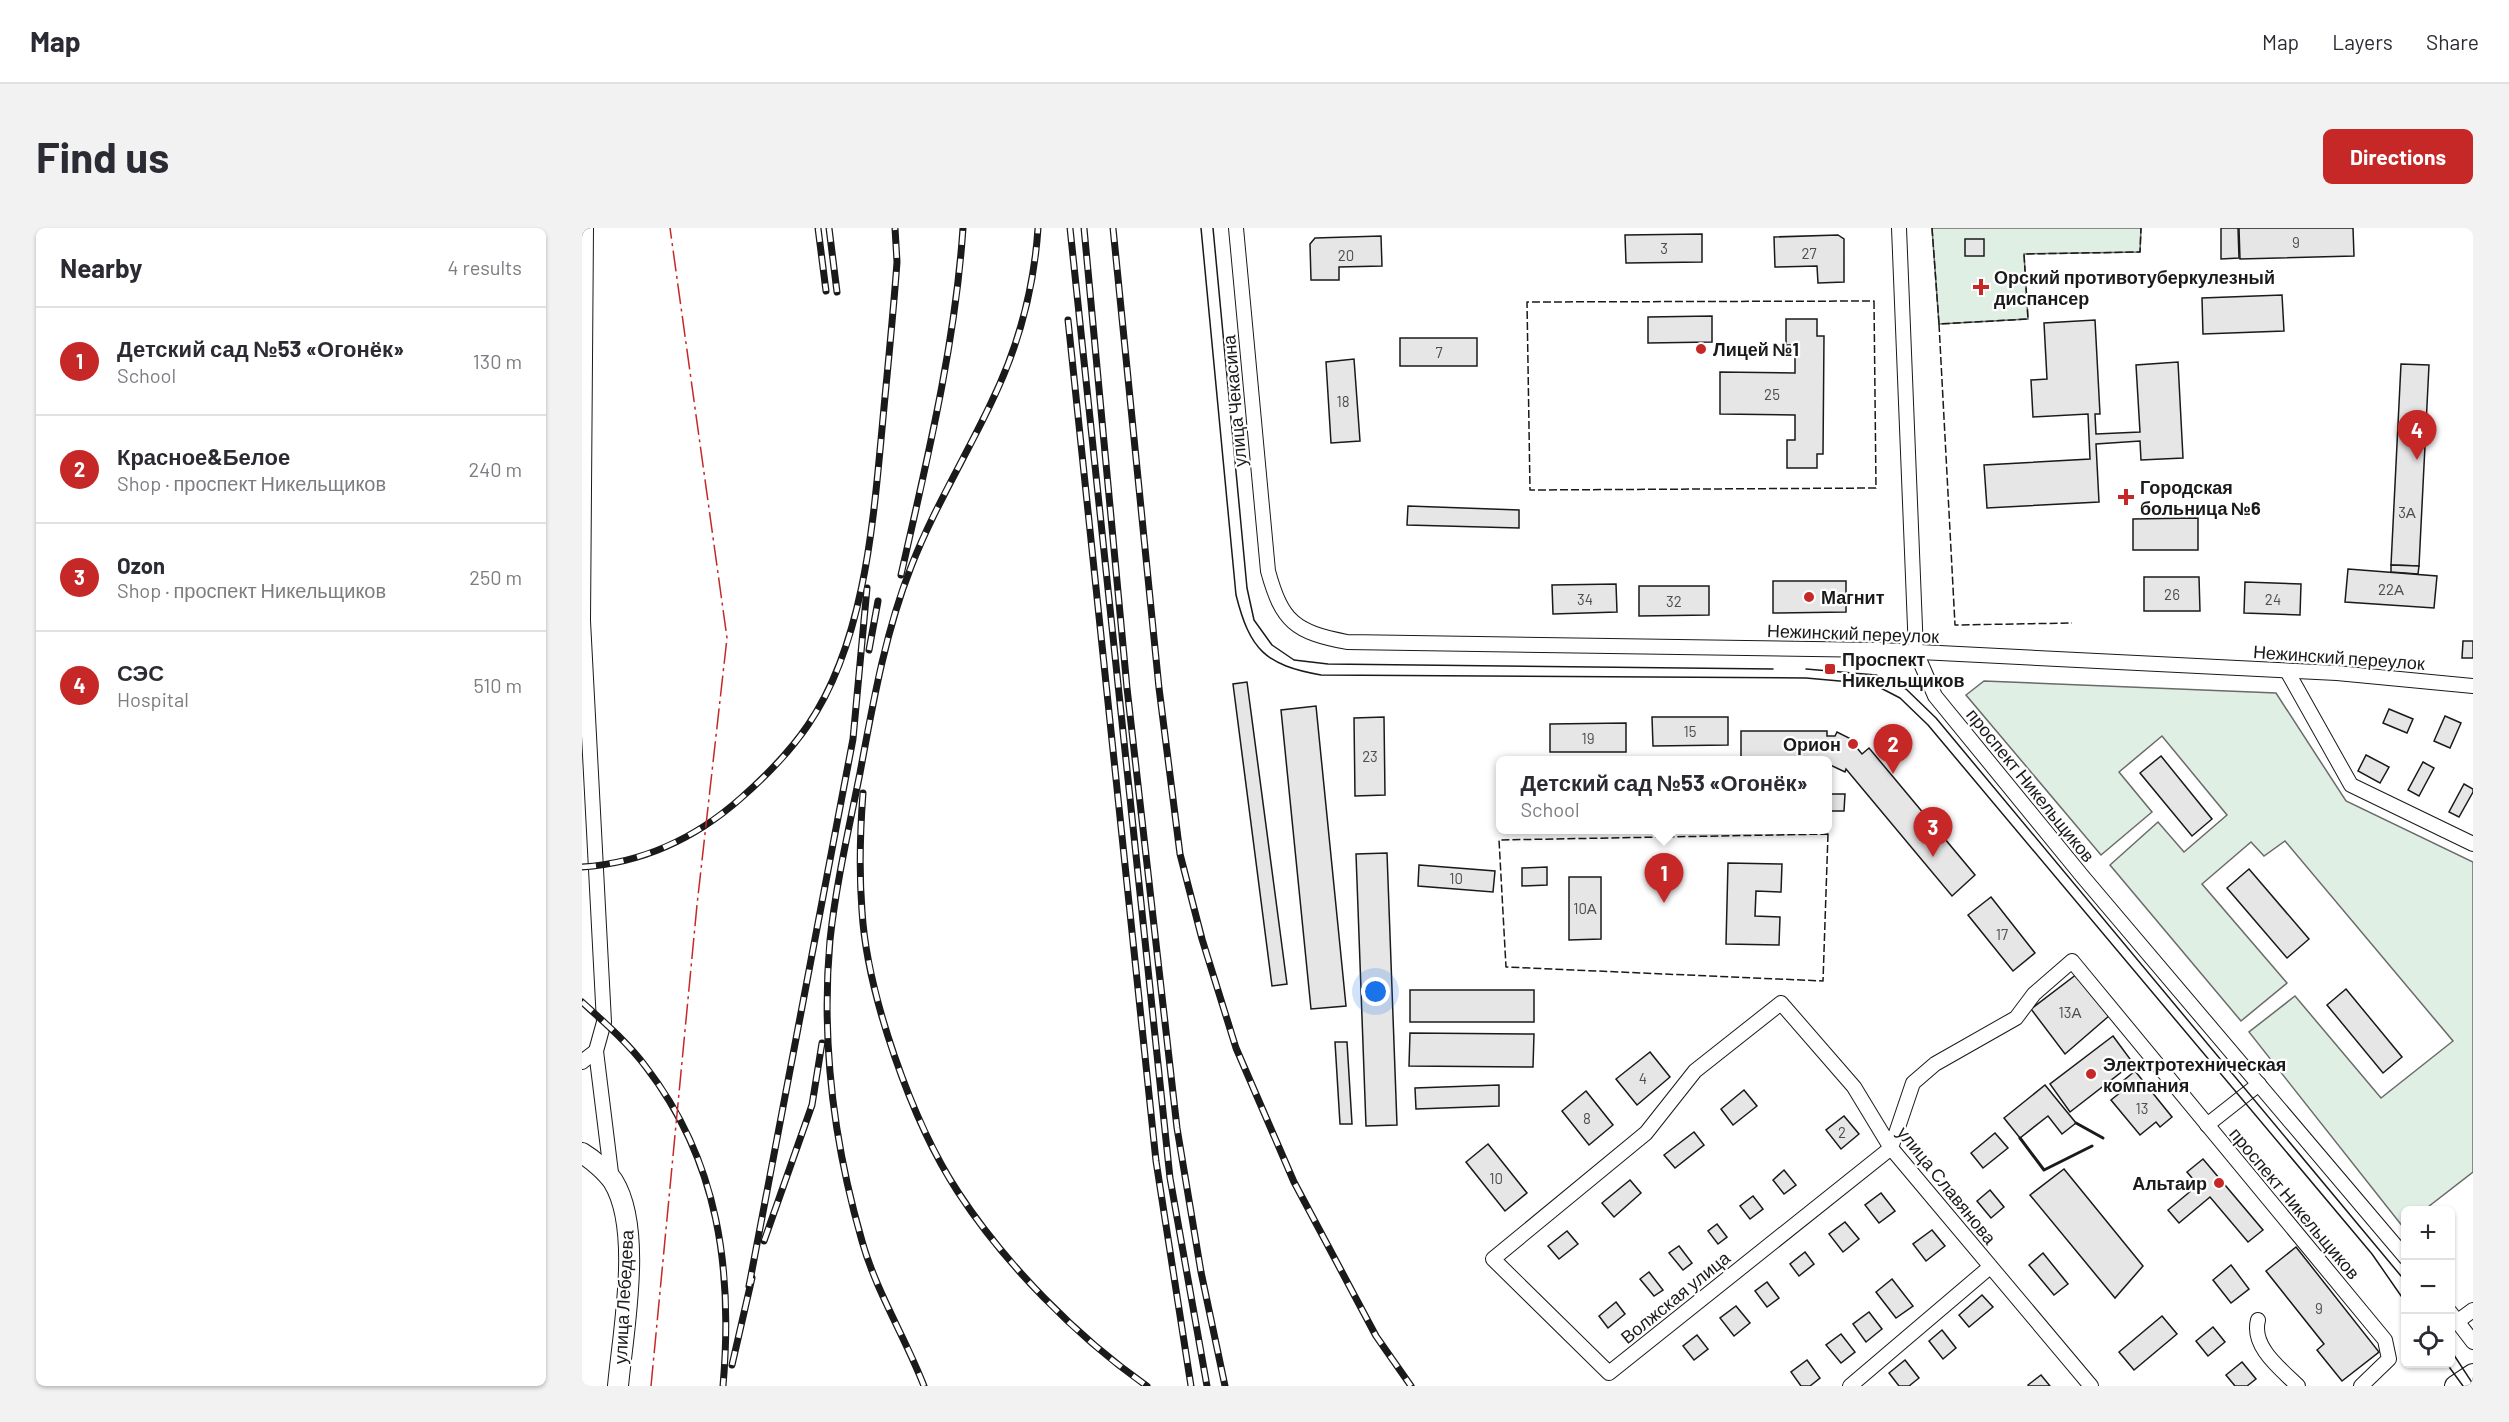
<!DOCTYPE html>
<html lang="en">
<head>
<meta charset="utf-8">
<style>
  body { margin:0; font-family:Barlow,sans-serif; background:#f2f2f3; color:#2b2b33 }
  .controls { position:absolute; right:18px; bottom:18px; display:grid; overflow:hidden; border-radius:9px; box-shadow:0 2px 4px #0004 }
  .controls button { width:54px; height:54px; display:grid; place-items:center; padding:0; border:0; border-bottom:2px solid #e1e1e2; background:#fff; color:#2b2b33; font:30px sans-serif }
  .you { position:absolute; left:794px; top:764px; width:21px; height:21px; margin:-15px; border:4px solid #fff; border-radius:50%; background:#1a73e8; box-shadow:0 0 0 9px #1a73e833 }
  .badge { display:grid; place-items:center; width:39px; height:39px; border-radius:50%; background:#c62828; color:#fff; font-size:20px; font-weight:700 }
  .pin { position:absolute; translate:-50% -50px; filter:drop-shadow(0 2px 3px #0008) }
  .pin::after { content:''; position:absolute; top:32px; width:21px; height:18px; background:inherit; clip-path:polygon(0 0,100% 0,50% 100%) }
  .popup { position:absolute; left:914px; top:528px; width:336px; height:78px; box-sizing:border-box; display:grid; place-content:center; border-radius:9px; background:#fff; filter:drop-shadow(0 2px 4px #0005); font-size:20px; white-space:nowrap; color:#7c7c81 }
  .popup b { font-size:22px; color:#2b2b33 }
  .popup::after { content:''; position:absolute; left:50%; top:100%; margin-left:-12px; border:12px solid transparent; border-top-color:#fff }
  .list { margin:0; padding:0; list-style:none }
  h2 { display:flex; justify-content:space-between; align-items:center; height:78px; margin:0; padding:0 24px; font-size:26px }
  h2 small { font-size:20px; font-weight:400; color:#7c7c81 }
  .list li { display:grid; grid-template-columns:39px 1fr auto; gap:18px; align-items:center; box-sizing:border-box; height:108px; padding:0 24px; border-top:2px solid #e1e1e2 }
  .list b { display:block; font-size:22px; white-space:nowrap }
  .list p { margin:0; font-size:20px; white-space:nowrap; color:#7c7c81 }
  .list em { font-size:20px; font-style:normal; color:#7c7c81 }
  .icon { flex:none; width:33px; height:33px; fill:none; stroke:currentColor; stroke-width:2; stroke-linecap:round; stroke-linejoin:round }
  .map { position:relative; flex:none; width:1891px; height:1158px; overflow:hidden; border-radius:9px }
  header { display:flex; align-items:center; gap:36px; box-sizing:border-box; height:84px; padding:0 30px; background:#fff; border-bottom:2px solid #e1e1e2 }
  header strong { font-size:28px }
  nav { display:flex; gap:33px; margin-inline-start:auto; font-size:21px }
  .intro { display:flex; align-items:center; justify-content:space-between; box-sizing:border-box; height:144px; padding:0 36px }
  h1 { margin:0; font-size:42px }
  .button { padding:15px 27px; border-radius:9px; background:#c62828; color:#fff; font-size:21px; font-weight:700 }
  main { display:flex; gap:36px; padding:0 36px }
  aside { flex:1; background:#fff; border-radius:9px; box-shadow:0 2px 4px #0004 }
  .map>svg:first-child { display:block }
  .green { fill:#e0efe3; stroke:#6a6a6a; stroke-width:1.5 }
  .building { fill:#e6e6e6; stroke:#1a1a1a; stroke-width:1.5 }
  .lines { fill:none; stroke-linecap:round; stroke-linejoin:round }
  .street-casing { stroke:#1a1a1a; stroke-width:16 }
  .secondary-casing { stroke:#1a1a1a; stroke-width:22 }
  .street { stroke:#fff; stroke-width:14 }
  .secondary { stroke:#fff; stroke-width:20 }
  .tram { stroke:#1a1a1a; stroke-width:1.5 }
  .rail-casing { stroke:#1a1a1a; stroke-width:7 }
  .rail { stroke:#fff; stroke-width:4.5; stroke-dasharray:14; stroke-linecap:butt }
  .fence { stroke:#1a1a1a; stroke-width:1.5; stroke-dasharray:8 3; stroke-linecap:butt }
  .wall { stroke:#1a1a1a; stroke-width:3 }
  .power { stroke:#c62828; stroke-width:1.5; stroke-dasharray:21 4.5 3 4.5; stroke-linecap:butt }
  .poi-dot { fill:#c62828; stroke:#fff; stroke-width:2 }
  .labels { text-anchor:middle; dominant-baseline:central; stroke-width:4.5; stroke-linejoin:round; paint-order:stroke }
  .number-label { font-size:15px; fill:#4d4d4d }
  .poi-label { font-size:18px; font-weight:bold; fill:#1a1a1a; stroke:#fff; text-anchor:start }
  .street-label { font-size:18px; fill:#1a1a1a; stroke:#fff }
</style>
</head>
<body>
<header>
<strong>Map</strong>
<nav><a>Map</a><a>Layers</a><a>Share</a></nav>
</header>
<div class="intro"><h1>Find us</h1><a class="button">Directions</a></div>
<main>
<aside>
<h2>Nearby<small>4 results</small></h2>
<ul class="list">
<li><span class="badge">1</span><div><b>Детский сад №53 «Огонёк»</b><p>School</p></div><em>130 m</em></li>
<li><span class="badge">2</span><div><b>Красное&amp;Белое</b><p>Shop · проспект Никельщиков</p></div><em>240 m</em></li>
<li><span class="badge">3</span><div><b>Ozon</b><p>Shop · проспект Никельщиков</p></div><em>250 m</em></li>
<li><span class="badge">4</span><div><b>СЭС</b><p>Hospital</p></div><em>510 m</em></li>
</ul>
</aside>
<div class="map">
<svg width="1891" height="1158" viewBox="0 0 1891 1158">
  <rect width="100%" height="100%" fill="#fff"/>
  <g class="green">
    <polygon points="1350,0 1559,0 1558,24 1442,26 1446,91 1357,96"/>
    <polygon points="1402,453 1694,465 1764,573 1891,634 1891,944 1842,982 1824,982 1821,999 1667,804 1713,768 1799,870 1871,813 1703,613 1682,628 1669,614 1620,656 1705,755 1659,793 1528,637 1576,594 1602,624 1645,587 1580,508 1537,544 1570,584 1519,627 1384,467"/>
  </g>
  <g class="building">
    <polygon points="1639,0 1656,0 1657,30 1639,31"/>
    <polygon points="1657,0 1771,0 1772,28 1658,31"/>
    <polygon points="1120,6 1120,34 1044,35 1043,7"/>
    <polygon points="1256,7 1262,11 1262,54 1236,55 1235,38 1193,39 1192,9"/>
    <polygon points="799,8 800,38 757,39 757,52 729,52 728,16 733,10"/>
    <rect x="1383" y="11" width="19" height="17"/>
    <polygon points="1700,67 1702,103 1621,106 1620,70"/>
    <polygon points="1130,88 1130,114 1066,115 1066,89"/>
    <polygon points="1204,91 1235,91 1235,108 1242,108 1241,226 1235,226 1235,240 1205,240 1205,212 1213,212 1213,187 1138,186 1138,144 1213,145 1213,117 1204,117"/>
    <polygon points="1513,92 1518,186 1513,186 1514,206 1558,204 1554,137 1596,134 1601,230 1559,232 1558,213 1514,216 1517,274 1405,280 1402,237 1508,231 1506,186 1451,189 1449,152 1465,151 1462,95"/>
    <rect x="818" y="110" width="77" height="28"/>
    <polygon points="772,131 778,213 749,215 744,134"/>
    <polygon points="1819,136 1847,137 1837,338 1809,337"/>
    <polygon points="826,278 937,282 937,300 825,297"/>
    <polygon points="1616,290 1616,322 1551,322 1551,291"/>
    <polygon points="1809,337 1837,338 1836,346 1809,344"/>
    <polygon points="1766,341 1855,348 1852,380 1763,374"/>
    <polygon points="1562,349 1617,349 1618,383 1562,383"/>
    <polygon points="1191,353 1264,353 1264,384 1191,385"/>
    <polygon points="1663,354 1719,356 1718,387 1662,385"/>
    <polygon points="1034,356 1035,384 971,386 970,357"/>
    <polygon points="1057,358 1127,358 1127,387 1057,388"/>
    <polygon points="1881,413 1891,413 1891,430 1880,430"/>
    <polygon points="665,454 705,756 690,758 651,456"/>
    <polygon points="734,478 764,778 729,781 699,482"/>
    <polygon points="1807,481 1831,491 1825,505 1801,495"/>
    <polygon points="1863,488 1879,495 1868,520 1852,513"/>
    <polygon points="802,489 803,567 773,568 772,490"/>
    <polygon points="1070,489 1146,489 1146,517 1071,518"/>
    <polygon points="1044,495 1044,524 968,524 968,496"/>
    <polygon points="1159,503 1245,503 1245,508 1253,508 1255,504 1277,515 1275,520 1280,526 1287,520 1393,647 1370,668 1264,541 1263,544 1246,536 1245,532 1159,532"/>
    <polygon points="1784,527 1807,539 1798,555 1776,543"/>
    <polygon points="1579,528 1630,591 1610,608 1558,545"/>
    <polygon points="1841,534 1852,540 1837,568 1826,562"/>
    <polygon points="1882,556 1891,561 1891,564 1877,589 1867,584"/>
    <polygon points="1246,566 1263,566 1262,583 1246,583"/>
    <polygon points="805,625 815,897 784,898 774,626"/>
    <polygon points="1146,635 1200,636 1199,664 1174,663 1173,688 1198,689 1197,717 1144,716"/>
    <polygon points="837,637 913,643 911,664 836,658"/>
    <polygon points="965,639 965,657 940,658 940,640"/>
    <polygon points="1667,641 1727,711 1705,730 1645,660"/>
    <polygon points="987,649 1019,649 1019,711 987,712"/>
    <polygon points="1409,669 1453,725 1431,743 1386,687"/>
    <polygon points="1495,746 1527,788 1483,826 1449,781"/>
    <polygon points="1764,761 1820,829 1801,845 1745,777"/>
    <rect x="828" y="762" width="124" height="32"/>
    <polygon points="828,805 952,806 951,839 827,838"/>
    <polygon points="1531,808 1551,835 1488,884 1468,856"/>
    <polygon points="753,814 765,814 770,896 758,896"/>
    <polygon points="1068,824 1088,849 1055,877 1034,851"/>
    <polygon points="1553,843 1590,889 1578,899 1574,894 1558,907 1529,872 1545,859 1541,853"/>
    <polygon points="917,857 917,878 834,881 833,860"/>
    <polygon points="1463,857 1494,895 1480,906 1466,888 1438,910 1422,890"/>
    <polygon points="1162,862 1175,878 1151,897 1139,881"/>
    <polygon points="1004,863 1031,897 1007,917 980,883"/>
    <polygon points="1262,888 1277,906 1259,921 1244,902"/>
    <polygon points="1112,904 1122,917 1093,940 1082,927"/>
    <polygon points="1413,905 1426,920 1401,940 1389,925"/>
    <polygon points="906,916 945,965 923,983 884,934"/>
    <polygon points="1621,931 1681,1002 1666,1014 1628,969 1597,995 1586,982 1616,957 1605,944"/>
    <polygon points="1482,941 1561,1038 1533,1070 1448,967"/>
    <polygon points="1202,942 1214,957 1202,966 1191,952"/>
    <polygon points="1048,952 1059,965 1032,989 1020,975"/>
    <polygon points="1408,962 1422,979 1409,990 1395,973"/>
    <polygon points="1299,965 1313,983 1297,995 1283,977"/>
    <polygon points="1171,968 1181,981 1168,991 1158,978"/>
    <polygon points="1263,994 1277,1011 1261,1024 1247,1006"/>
    <polygon points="1135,996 1145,1009 1136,1016 1126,1003"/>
    <polygon points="1350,1002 1363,1018 1344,1033 1331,1016"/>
    <polygon points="985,1003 996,1016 977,1031 966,1018"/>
    <polygon points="1097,1018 1110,1035 1101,1042 1087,1025"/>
    <polygon points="1714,1019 1797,1124 1760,1153 1735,1122 1742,1116 1684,1043"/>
    <polygon points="1223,1024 1232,1036 1217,1048 1208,1036"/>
    <polygon points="1461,1025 1486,1056 1472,1067 1447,1037"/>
    <polygon points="1649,1037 1667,1061 1649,1075 1631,1052"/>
    <polygon points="1067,1044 1081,1062 1072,1068 1058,1051"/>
    <polygon points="1310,1051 1331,1078 1314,1090 1294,1064"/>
    <polygon points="1185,1054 1197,1070 1185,1079 1173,1063"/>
    <polygon points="1400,1067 1411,1079 1387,1099 1377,1087"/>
    <polygon points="1034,1074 1043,1086 1026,1100 1017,1088"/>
    <polygon points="1154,1078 1168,1095 1152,1108 1138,1090"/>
    <polygon points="1287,1084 1300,1101 1284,1114 1271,1096"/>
    <polygon points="1580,1088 1595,1106 1552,1142 1537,1124"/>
    <polygon points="1631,1099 1643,1114 1626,1128 1614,1113"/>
    <polygon points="1360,1102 1374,1120 1361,1131 1347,1113"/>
    <polygon points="1259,1106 1273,1124 1259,1135 1244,1117"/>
    <polygon points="1115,1107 1126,1121 1112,1132 1101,1118"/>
    <polygon points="1225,1132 1238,1150 1228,1158 1219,1158 1209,1144"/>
    <polygon points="1323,1132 1337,1150 1327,1158 1317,1158 1307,1145"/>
    <polygon points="1660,1134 1674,1151 1665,1158 1653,1158 1644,1147"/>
    <polygon points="1459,1147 1468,1158 1447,1158 1446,1157"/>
  </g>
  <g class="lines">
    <defs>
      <g id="street">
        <polyline points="4,0 1,393 22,794 14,823 30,953"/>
        <path d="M654,0L686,343C700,394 713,404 765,414L1298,422L1755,445L1891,458"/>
        <polyline points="1317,0 1334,424 1353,468 1501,649 1824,1030"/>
        <polyline points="1705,443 1769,557 1891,616"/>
        <polyline points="0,834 14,823"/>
        <polyline points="1625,897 1677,856"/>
        <polyline points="1868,1084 1891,1114"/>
        <path d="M1676,1092C1669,1119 1699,1141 1716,1158"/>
        <polyline points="1876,1093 1891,1082"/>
        <polyline points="1268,1158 1408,1039"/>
        <polyline points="1509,1158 1309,920 1272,859 1199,775 1113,843 1064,905 911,1031 1027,1145 1309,920 1331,855 1353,836 1434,790 1452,766 1490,733 1803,1112 1807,1131 1779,1158"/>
      </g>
      <g id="secondary">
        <path d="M0,925C10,931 24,943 31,953C61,1001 41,1103 36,1158"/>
        <polyline points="1873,1158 1891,1146"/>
      </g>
    </defs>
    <use href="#street" class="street-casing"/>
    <use href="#secondary" class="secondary-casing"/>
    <use href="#street" class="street"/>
    <use href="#secondary" class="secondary"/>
    <g class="tram">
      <path d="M619,0L654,367C668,422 683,437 739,447L1224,450L1291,456L1318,470L1346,497L1790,1026L1824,1075"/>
      <polyline points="631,0 665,360 672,392 690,417 712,432 746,436 1191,441"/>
      <polyline points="1224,441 1294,447 1324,461 1354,490 1824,1054"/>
      <polyline points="1868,1121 1891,1156"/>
      <polyline points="1865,1136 1881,1158"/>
    </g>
    <defs>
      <g id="rail">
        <polyline points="236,0 244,63"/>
        <polyline points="247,0 255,64"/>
        <polyline points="488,0 588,950 625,1158"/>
        <polyline points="502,0 545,460 595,900 619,1044 643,1158"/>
        <polyline points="531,0 577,460 598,626 620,711 654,820 712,954 794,1108 829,1158"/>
        <polyline points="486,92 574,933 609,1158"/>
        <path d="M319,347C345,232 373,118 381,0"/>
        <polyline points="287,422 296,373"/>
        <path d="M281,565C278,604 277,644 280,683C285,766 330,894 376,964C423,1036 495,1109 565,1158"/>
        <path d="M0,639C60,635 114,610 159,570C184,548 207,525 226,497C282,415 291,297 300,201C305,146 311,90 315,34L313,0"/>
        <path d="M0,774C22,794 46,815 64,839C137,934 151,1042 141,1158"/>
        <polyline points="182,1013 230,877 240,815"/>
        <polyline points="167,1058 271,511 285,360"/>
        <polyline points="150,1137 170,1050"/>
        <path d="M342,1158C323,1109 294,1063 280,1013C252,916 239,813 248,712C254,656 267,600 278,545C291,475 303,405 329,339C351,282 383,230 409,175C436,120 452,61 456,0"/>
      </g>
    </defs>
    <use href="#rail" class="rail-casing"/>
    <use href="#rail" class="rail"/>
    <g class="fence">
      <polyline points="1350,0 1357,96 1446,91 1442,26 1558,24 1559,0"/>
      <polygon points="1292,73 1294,260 948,262 945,74"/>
      <polyline points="1357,96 1373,397 1490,395"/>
      <polygon points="1246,606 1241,753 924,739 917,612"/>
    </g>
    <g class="wall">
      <polyline points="1494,895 1521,910"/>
      <polyline points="1438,910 1462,942 1510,918"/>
    </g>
    <polyline class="power" points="69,1158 115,677 145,410 88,0"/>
  </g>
  <g class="poi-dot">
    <path d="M1396 50h6v6h6v6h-6v6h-6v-6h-6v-6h6z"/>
    <circle cx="1119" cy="121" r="6"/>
    <path d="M1541 260h6v6h6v6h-6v6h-6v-6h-6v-6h6z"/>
    <circle cx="1227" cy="369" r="6"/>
    <rect x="1242" y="435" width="12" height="12" rx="3"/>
    <circle cx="1271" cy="516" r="6"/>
    <circle cx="1509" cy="846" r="6"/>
    <circle cx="1637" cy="955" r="6"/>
  </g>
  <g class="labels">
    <g class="number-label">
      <text x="1714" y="14">9</text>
      <text x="1082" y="20">3</text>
      <text x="1227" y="25">27</text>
      <text x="764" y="27">20</text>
      <text x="857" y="124">7</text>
      <text x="1190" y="166">25</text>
      <text x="761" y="173">18</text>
      <text x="1825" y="284">3А</text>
      <text x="1809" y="361">22А</text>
      <text x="1590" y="366">26</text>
      <text x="1003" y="371">34</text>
      <text x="1691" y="371">24</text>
      <text x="1092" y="373">32</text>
      <text x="1108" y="503">15</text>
      <text x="1006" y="510">19</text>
      <text x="788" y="528">23</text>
      <text x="874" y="650">10</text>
      <text x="1003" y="680">10А</text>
      <text x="1420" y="706">17</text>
      <text x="1488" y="784">13А</text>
      <text x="1061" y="850">4</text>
      <text x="1560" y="880">13</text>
      <text x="1005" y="890">8</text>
      <text x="1260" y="904">2</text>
      <text x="914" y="950">10</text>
      <text x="1737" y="1080">9</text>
    </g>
    <g class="poi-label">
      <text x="1412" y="49">Орский противотуберкулезный<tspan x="1412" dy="21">диспансер</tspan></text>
      <text x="1131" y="121">Лицей №1</text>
      <text x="1558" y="259">Городская<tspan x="1558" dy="21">больница №6</tspan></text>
      <text x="1239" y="369">Магнит</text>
      <text x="1260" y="431">Проспект<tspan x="1260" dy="21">Никельщиков</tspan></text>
      <text x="1259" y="516" text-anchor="end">Орион</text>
      <text x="1521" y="836">Электротехническая<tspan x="1521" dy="21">компания</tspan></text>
      <text x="1625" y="955" text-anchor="end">Альтаир</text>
    </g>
    <g class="street-label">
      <text transform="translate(652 173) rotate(-95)">улица Чекасина</text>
      <text transform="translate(1271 405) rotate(2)">Нежинский переулок</text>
      <text transform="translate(1757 429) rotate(4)">Нежинский переулок</text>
      <text transform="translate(1449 557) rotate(51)">проспект Никельщиков</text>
      <text transform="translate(1365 957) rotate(51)">улица Славянова</text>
      <text transform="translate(1713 975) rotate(50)">проспект Никельщиков</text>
      <text transform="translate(41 1069) rotate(-87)">улица Лебедева</text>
      <text transform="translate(1093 1069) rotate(-39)">Волжская улица</text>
    </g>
  </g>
</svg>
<div class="controls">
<button>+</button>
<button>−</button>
<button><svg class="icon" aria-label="locate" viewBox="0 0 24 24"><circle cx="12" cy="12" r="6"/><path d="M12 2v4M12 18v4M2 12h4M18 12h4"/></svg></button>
</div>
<div class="you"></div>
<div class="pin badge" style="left:1082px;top:675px">1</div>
<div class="popup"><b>Детский сад №53 «Огонёк»</b>School</div>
<div class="pin badge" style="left:1311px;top:546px">2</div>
<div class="pin badge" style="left:1351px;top:629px">3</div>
<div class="pin badge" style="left:1835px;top:232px">4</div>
</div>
</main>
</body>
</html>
